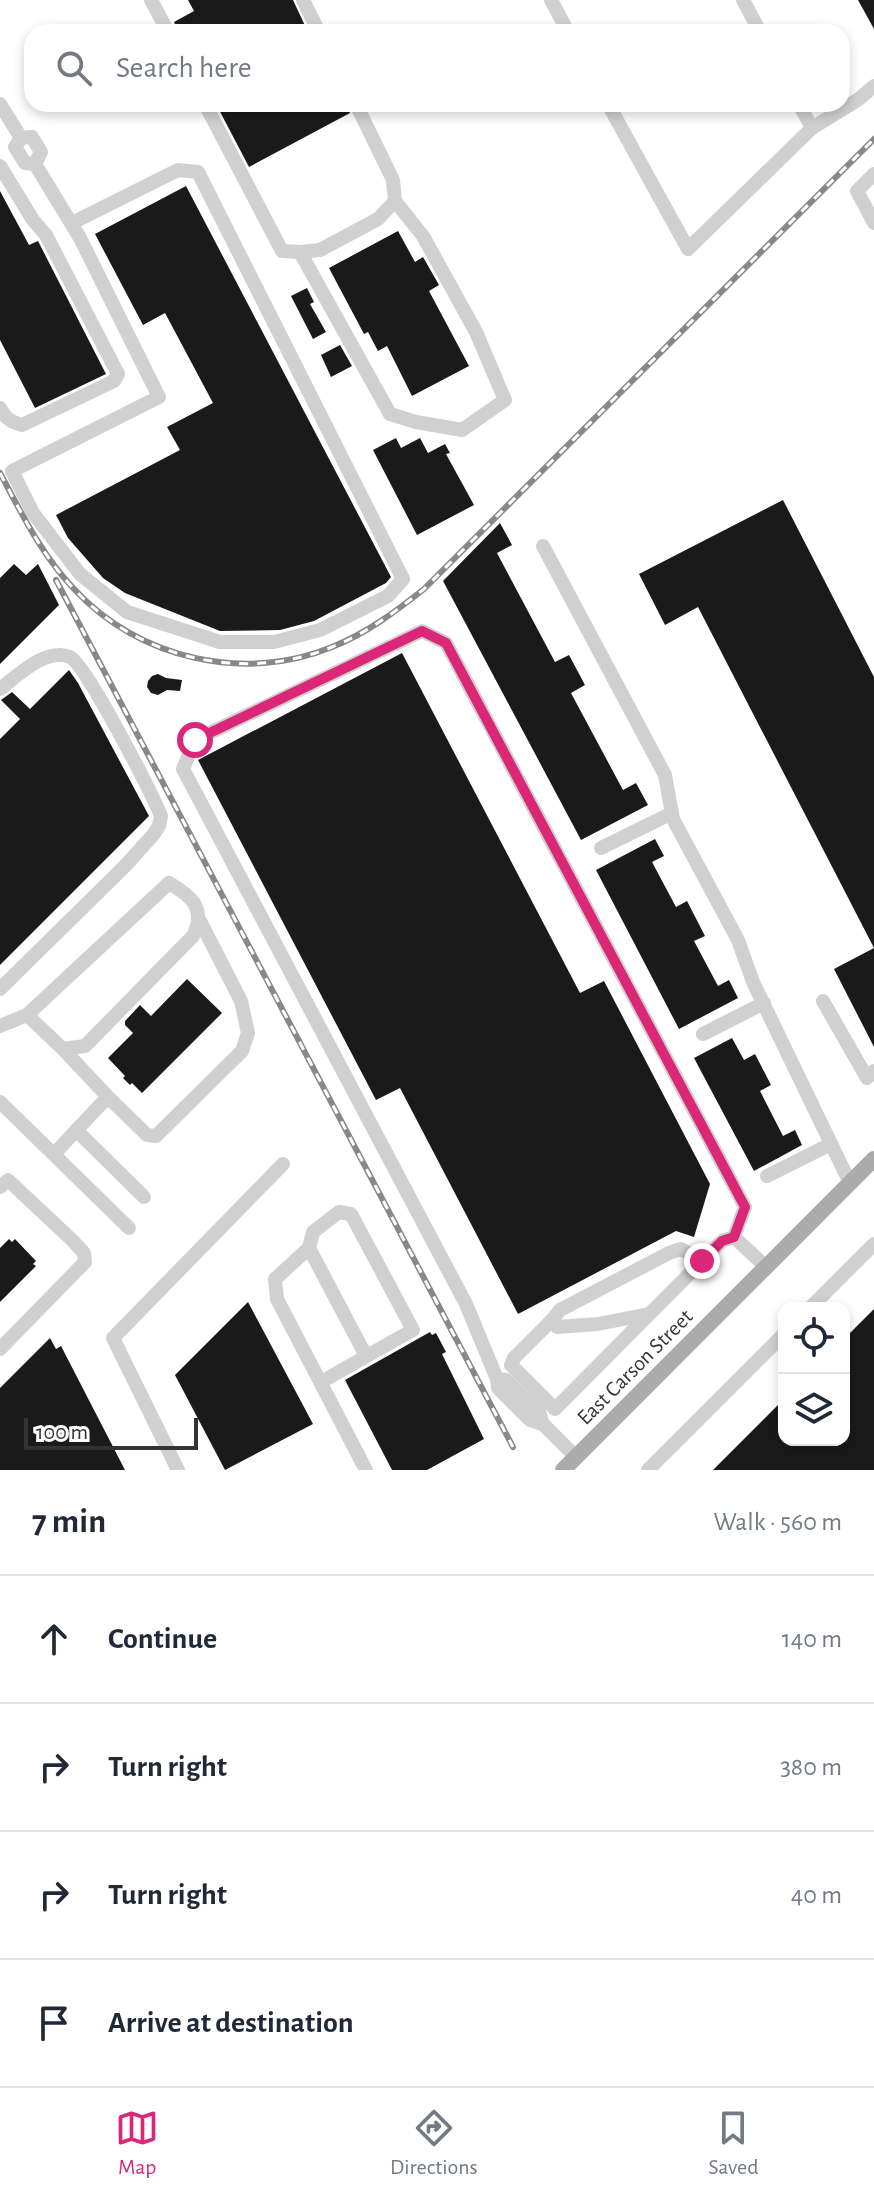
<!DOCTYPE html>
<html lang="en">
<head>
<meta charset="utf-8">
<style>
  body { margin:0; font-family:"Alegreya Sans",sans-serif; background:#f6f6f7; color:#1f2937 }
  .controls { position:absolute; right:24px; bottom:24px; display:grid; overflow:hidden; border-radius:16px; box-shadow:0 4px 12px #0003 }
  .controls button { width:72px; height:72px; display:grid; place-items:center; padding:0; border:0; border-bottom:2px solid #e0e1e3; background:#fff; color:#1f2937; font:40px sans-serif }
  .scale { position:absolute; left:24px; bottom:20px; width:174px; box-sizing:border-box; padding-left:8px; border:4px solid #333; border-top:0; font-size:22px; line-height:28px; white-space:nowrap; color:#333; -webkit-text-stroke:6px #fff; paint-order:stroke }
  .stop { position:absolute; width:24px; height:24px; margin:-18px; border:6px solid #db2777; border-radius:50%; background:#fff }
  .stop.end { background:#db2777; border-color:#fff; box-shadow:0 2px 8px #0008 }
  .list { margin:0; padding:0; list-style:none }
  h2 { display:flex; justify-content:space-between; align-items:center; height:104px; margin:0; padding:0 32px; font-size:34px }
  h2 small { font-size:26px; font-weight:400; color:#747a83 }
  .list li { display:grid; grid-template-columns:52px 1fr auto; gap:24px; align-items:center; box-sizing:border-box; height:128px; padding:0 32px; border-top:2px solid #e0e1e3 }
  .list b { display:block; font-size:30px; white-space:nowrap }
  .list em { font-size:26px; font-style:normal; color:#747a83 }
  .icon { flex:none; width:44px; height:44px; fill:none; stroke:currentColor; stroke-width:2; stroke-linecap:round; stroke-linejoin:round }
  .map { position:relative; flex:none; width:874px; height:1470px; overflow:hidden }
  .search { position:absolute; background:#fff; box-shadow:0 4px 12px #0003; left:24px; right:24px; top:24px; height:88px; display:flex; align-items:center; gap:20px; box-sizing:border-box; padding:0 28px; border-radius:24px; color:#747a83; font-size:30px }
  .sheet { height:616px; background:#fff }
  nav { display:flex; justify-content:space-around; align-items:center; box-sizing:border-box; height:112px; border-top:2px solid #e0e1e3; background:#fff; font-size:22px; color:#747a83 }
  nav a { display:grid; justify-items:center; gap:4px }
  nav .on { color:#db2777 }
  .map>svg:first-child { display:block }
  .building { fill:#1a1a1a }
  .lines { fill:none; stroke-linecap:round; stroke-linejoin:round }
  .minor { stroke:#d0d0d0; stroke-width:14 }
  .major { stroke:#ababab; stroke-width:16 }
  .rail-casing { stroke:#888; stroke-width:6 }
  .rail { stroke:#fff; stroke-width:3; stroke-dasharray:9; stroke-linecap:butt }
  .route { stroke:#db2777; stroke-width:10 }
  .labels { text-anchor:middle; dominant-baseline:central; stroke-width:8; stroke-linejoin:round; paint-order:stroke }
  .street-label { font-size:22px; fill:#333; stroke:#fff }
</style>
</head>
<body>
<div class="map">
<svg width="874" height="1470" viewBox="0 0 874 1470">
  <rect width="100%" height="100%" fill="#fff"/>
  <g class="building">
    <polygon points="188,0 293,0 308,32 178,32 174,22 194,11"/>
    <polygon points="858,0 874,0 874,29"/>
    <polygon points="216,104 346,104 350,113 249,167"/>
    <polygon points="186,186 391,577 386,583 314,621 280,630 220,631 125,593 103,578 68,538 56,515 180,450 167,427 213,403 165,313 143,325 95,234"/>
    <polygon points="0,191 29,245 38,241 106,374 35,408 0,340"/>
    <polygon points="398,231 415,262 423,257 439,285 429,291 469,366 412,396 387,346 378,351 368,332 364,334 329,268"/>
    <polygon points="307,288 314,302 310,304 326,332 313,339 291,296"/>
    <polygon points="340,345 352,366 331,377 321,355"/>
    <polygon points="396,438 401,448 420,438 428,453 445,444 450,453 446,454 474,505 417,535 373,450"/>
    <polygon points="783,500 874,677 874,1047 834,969 874,948 698,607 665,625 639,574"/>
    <polygon points="500,523 512,545 497,553 555,662 569,655 585,685 571,693 623,790 636,783 648,805 581,840 443,581"/>
    <polygon points="14,564 26,575 38,564 59,605 0,664 0,578"/>
    <polygon points="402,653 580,993 604,981 710,1184 694,1237 676,1231 518,1314 400,1088 376,1100 198,760"/>
    <polygon points="69,670 78,683 149,816 0,965 0,739 20,719 1,700 12,692 30,709"/>
    <polygon points="158,674 166,678 182,680 180,691 167,690 158,695 151,693 147,687 148,681 152,676"/>
    <polygon points="655,839 664,856 652,862 676,907 687,901 705,936 694,941 718,986 729,980 738,998 679,1029 596,870"/>
    <polygon points="187,979 222,1013 142,1093 132,1083 130,1085 123,1078 125,1076 108,1058 133,1033 125,1025 125,1021 140,1005 151,1016"/>
    <polygon points="732,1038 744,1060 755,1054 771,1085 760,1091 783,1136 795,1130 802,1145 754,1171 694,1058"/>
    <polygon points="9,1239 12,1242 15,1239 36,1261 33,1264 36,1266 0,1302 0,1248"/>
    <polygon points="248,1302 313,1424 225,1470 175,1375"/>
    <polygon points="874,1309 874,1470 713,1470 784,1399 784,1440 844,1440 844,1339"/>
    <polygon points="430,1332 432,1335 436,1333 446,1352 442,1354 484,1439 427,1470 392,1470 345,1380"/>
    <polygon points="50,1338 56,1349 61,1346 125,1470 0,1470 0,1388"/>
  </g>
  <g class="lines">
    <g class="minor">
      <polyline points="151,0 168,32"/>
      <polyline points="303,0 319,32"/>
      <polyline points="551,0 568,32"/>
      <polyline points="743,0 760,32"/>
      <polyline points="0,104 21,138"/>
      <polyline points="205,104 282,251 300,252 320,250 378,219 395,201 393,180 356,104"/>
      <polyline points="608,104 688,249 812,128 799,104"/>
      <polyline points="812,128 859,99 874,86"/>
      <polygon points="32,137 41,152 35,164 25,163 15,147 21,138"/>
      <polyline points="35,164 80,238 159,397 12,471 33,513 80,574 127,612 220,642 274,642 320,630 388,596 403,579 198,172 178,170 72,223"/>
      <path d="M0,166L33,220L46,235L118,374L114,381L22,425C11,422 5,418 0,408"/>
      <polyline points="874,174 857,191 874,223"/>
      <polyline points="300,252 390,414 416,422 462,430 505,400 476,332 423,236 395,201"/>
      <polyline points="543,546 665,775 673,819 738,940 753,982 850,1183"/>
      <path d="M0,689C17,676 46,647 70,657C86,664 152,794 161,816L159,826L153,835L125,866L0,989"/>
      <polyline points="601,848 672,813"/>
      <polyline points="823,1001 867,1078 874,1071"/>
      <path d="M0,1026L27,1015L169,883C193,897 206,909 193,936L85,1046L63,1049L27,1015"/>
      <polyline points="703,1034 764,1003"/>
      <polyline points="63,1049 110,1099"/>
      <polyline points="0,1102 129,1228"/>
      <polyline points="76,1130 144,1197"/>
      <polyline points="54,1154 102,1103 110,1099 147,1135 156,1136 242,1051 248,1033 241,1001 200,921"/>
      <polyline points="767,1176 831,1144"/>
      <polyline points="0,1187 8,1180 72,1240 84,1253 85,1262 0,1349"/>
      <polyline points="734,1237 766,1267"/>
      <polyline points="309,1248 313,1232 339,1212 351,1214 413,1330 321,1382"/>
      <polyline points="810,1308 874,1244"/>
      <polyline points="649,1314 598,1324 557,1327 552,1320 560,1310 669,1253 681,1249 702,1261"/>
      <polyline points="497,1379 506,1380 539,1412 543,1424 576,1457"/>
      <polyline points="543,1424 530,1420 498,1388 497,1379 466,1304 183,769 195,740 422,631 446,643 745,1207 734,1237 722,1241 555,1409 511,1365 514,1358 552,1320"/>
      <polyline points="178,1470 113,1338 283,1164"/>
      <polyline points="366,1470 277,1299 275,1279 309,1248 366,1356"/>
      <polyline points="648,1470 784,1334"/>
    </g>
    <polyline class="major" points="563,1470 874,1159"/>
    <defs>
      <g id="rail">
        <path d="M0,473C22,514 42,556 75,590C139,659 245,683 332,647C367,633 395,612 424,589L874,139"/>
        <polyline points="56,580 513,1447"/>
      </g>
    </defs>
    <use href="#rail" class="rail-casing"/>
    <use href="#rail" class="rail"/>
  </g>
  <g class="lines">
    <polyline class="route" points="195,740 422,631 446,643 745,1207 734,1237 722,1241 702,1261"/>
  </g>
  <g class="labels">
    <g class="street-label">
      <text transform="translate(635 1367) rotate(-45)">East Carson Street</text>
    </g>
  </g>
</svg>
<div class="controls">
<button><svg class="icon" aria-label="locate" viewBox="0 0 24 24"><circle cx="12" cy="12" r="6"/><path d="M12 2v4M12 18v4M2 12h4M18 12h4"/></svg></button>
<button><svg class="icon" aria-label="layers" viewBox="0 0 24 24"><path d="M12 4l9 5-9 5-9-5zM3 14l9 5 9-5"/></svg></button>
</div>
<div class="scale">100 m</div>
<div class="stop" style="left:195px;top:740px"></div>
<div class="stop end" style="left:702px;top:1261px"></div>
<div class="search"><svg class="icon" aria-label="search" viewBox="0 0 24 24"><circle cx="10" cy="10" r="6"/><path d="M15 15l6 6"/></svg>Search here</div>
</div>
<section class="sheet">
<h2>7 min<small>Walk · 560 m</small></h2>
<ul class="list">
<li><svg class="icon" aria-label="ahead" viewBox="0 0 24 24"><path d="M12 20V5M6 11l6-6 6 6"/></svg><div><b>Continue</b></div><em>140 m</em></li>
<li><svg class="icon" aria-label="right" viewBox="0 0 24 24"><path d="M7 20v-9h11M14 6l5 5-5 5"/></svg><div><b>Turn right</b></div><em>380 m</em></li>
<li><svg class="icon" aria-label="right" viewBox="0 0 24 24"><path d="M7 20v-9h11M14 6l5 5-5 5"/></svg><div><b>Turn right</b></div><em>40 m</em></li>
<li><svg class="icon" aria-label="arrive" viewBox="0 0 24 24"><path d="M6 21V4h12l-3 4 3 4H6"/></svg><div><b>Arrive at destination</b></div></li>
</ul>
</section>
<nav>
<a class="on"><svg class="icon" aria-label="map" viewBox="0 0 24 24"><path d="M3 6l6-2 6 2 6-2v14l-6 2-6-2-6 2zM9 4v14M15 6v14"/></svg>Map</a>
<a><svg class="icon" aria-label="directions" viewBox="0 0 24 24"><path d="M12 3l9 9-9 9-9-9zM9 14v-3h6M13 9l2 2-2 2"/></svg>Directions</a>
<a><svg class="icon" aria-label="saved" viewBox="0 0 24 24"><path d="M7 4h10v16l-5-4-5 4z"/></svg>Saved</a>
</nav>
</body>
</html>
